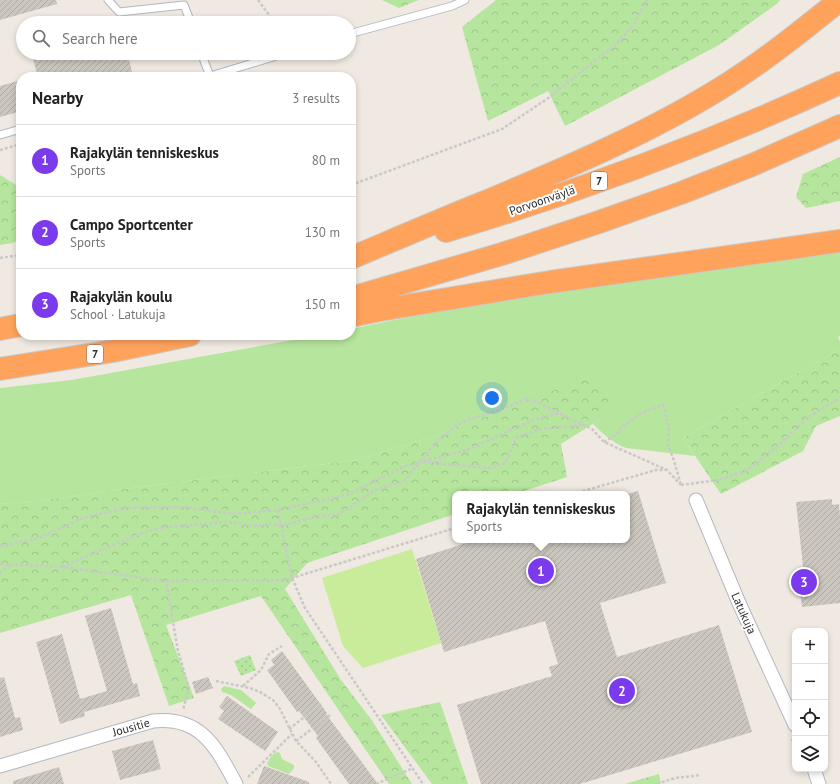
<!DOCTYPE html>
<html lang="en">
<head>
<meta charset="utf-8">
<style>
  body { margin:0; font-family:"PT Sans",sans-serif; background:#f6f6f6; color:#222 }
  .controls { position:absolute; right:12px; bottom:12px; display:grid; overflow:hidden; border-radius:8px; box-shadow:0 2px 6px #0003 }
  .controls button { width:36px; height:36px; display:grid; place-items:center; padding:0; border:0; border-bottom:1px solid #e0e0e0; background:#fff; color:#222; font:20px sans-serif }
  .you { position:absolute; left:492px; top:398px; width:14px; height:14px; margin:-10px; border:3px solid #fff; border-radius:50%; background:#1a73e8; box-shadow:0 0 0 6px #1a73e833 }
  .badge { display:grid; place-items:center; width:26px; height:26px; border-radius:50%; background:#7c3aed; color:#fff; font-size:13px; font-weight:700 }
  .pin { position:absolute; translate:-50% -50%; border:2px solid #fff; box-shadow:0 1px 4px #0006 }
  .popup { position:absolute; left:452px; top:491px; width:178px; height:52px; box-sizing:border-box; display:grid; place-content:center; border-radius:8px; background:#fff; filter:drop-shadow(0 1px 3px #0005); font-size:13px; white-space:nowrap; color:#767676 }
  .popup b { font-size:15px; color:#222 }
  .popup::after { content:''; position:absolute; left:50%; top:100%; margin-left:-8px; border:8px solid transparent; border-top-color:#fff }
  .list { margin:0; padding:0; list-style:none }
  h2 { display:flex; justify-content:space-between; align-items:center; height:52px; margin:0; padding:0 16px; font-size:17px }
  h2 small { font-size:13px; font-weight:400; color:#767676 }
  .list li { display:grid; grid-template-columns:26px 1fr auto; gap:12px; align-items:center; box-sizing:border-box; height:72px; padding:0 16px; border-top:1px solid #e0e0e0 }
  .list b { display:block; font-size:15px; white-space:nowrap }
  .list p { margin:0; font-size:13px; white-space:nowrap; color:#767676 }
  .list em { font-size:13px; font-style:normal; color:#767676 }
  .icon { flex:none; width:22px; height:22px; fill:none; stroke:currentColor; stroke-width:2; stroke-linecap:round; stroke-linejoin:round }
  .map { position:relative; flex:none; width:840px; height:784px; overflow:hidden }
  .search { position:absolute; background:#fff; box-shadow:0 2px 6px #0003; left:16px; top:16px; width:340px; height:44px; display:flex; align-items:center; gap:10px; box-sizing:border-box; padding:0 14px; border-radius:22px; color:#767676; font-size:15px }
  .panel { position:absolute; background:#fff; box-shadow:0 2px 6px #0003; left:16px; top:72px; width:340px; height:268px; border-radius:16px }
  .map>svg:first-child { display:block }
  .grass { fill:#b6e59e }
  .forest { fill:url(#forest-crowns) }
  .park { fill:url(#park-dots) }
  .pitch { fill:#c9ec9a }
  .building { fill:url(#building-hatch) }
  .lines { fill:none; stroke-linecap:round; stroke-linejoin:round }
  .lane-casing { stroke:#b4b7c1; stroke-width:9 }
  .street-casing { stroke:#b4b7c1; stroke-width:15 }
  .highway-casing { stroke:#c9c9c9; stroke-width:24 }
  .path { stroke:#c9c9c9; stroke-width:2.5; stroke-dasharray:3 2; stroke-linecap:butt }
  .lane { stroke:#fff; stroke-width:7 }
  .street { stroke:#fff; stroke-width:13 }
  .highway { stroke:#ffa35c; stroke-width:22 }
  .labels { text-anchor:middle; dominant-baseline:central; stroke-width:4; stroke-linejoin:round; paint-order:stroke }
  .shield { fill:#fff; stroke:#6d6d6d; stroke-width:1 }
  .shield-label { font-size:11px; font-weight:bold; fill:#2e2e2e }
  .street-label { font-size:12px; fill:#2e2e2e; stroke:#fff }
</style>
</head>
<body>
<div class="map">
<svg width="840" height="784" viewBox="0 0 840 784">
  <defs>
    <pattern id="forest-crowns" width="20" height="18" patternUnits="userSpaceOnUse"><rect width="20" height="18" fill="#b6e59e"/><path d="M2 6a3 3 0 1 1 6 0M12 15a3 3 0 1 1 6 0" fill="none" stroke="#9dc588"/></pattern>
    <pattern id="park-dots" width="8" height="8" patternUnits="userSpaceOnUse"><rect width="8" height="8" fill="#b6e59e"/><path d="M2 2h.1M6 6h.1" fill="none" stroke="#9dc588" stroke-width="1.8" stroke-linecap="round"/></pattern>
    <pattern id="building-hatch" width="6" height="6" patternUnits="userSpaceOnUse"><rect width="6" height="6" fill="#cbc7bf"/><path d="M-1 1l2-2M0 6l6-6M5 7l2-2" fill="none" stroke="#afaba4"/></pattern>
  </defs>
  <rect width="100%" height="100%" fill="#efe9e1"/>
  <g class="grass">
    <path d="M840,250V336L838,337L840,342V349L683,438L695,456L626,448C613,443 603,434 593,424L607,415L594,386L584,380L437,435L357,460L154,485L44,500L0,504V388L72,380L321,335H351V329C513,295 677,273 840,250Z"/>
    <polygon points="224,686 241,690 256,703 251,709 231,695 222,692 221,689"/>
    <path d="M277,752L280,753L282,759L294,765V768L289,774L268,766L267,763C270,759 272,754 277,752Z"/>
  </g>
  <g class="forest">
    <polygon points="382,0 419,0 399,8"/>
    <polygon points="496,0 780,0 778,3 719,45 565,126 548,91 488,121 462,27"/>
    <polygon points="840,157 840,201 806,208 796,197 803,174"/>
    <polygon points="0,175 21,188 21,239 13,243 0,245"/>
    <polygon points="840,349 840,416 816,426 803,451 721,494 683,438"/>
    <polygon points="584,379 616,398 607,415 561,444 567,477 515,494 455,494 455,514 307,563 285,589 341,680 371,719 412,784 389,784 261,596 166,625 194,698 169,706 131,595 0,633 0,504 44,500 154,485 357,460 437,435"/>
    <polygon points="440,702 468,784 432,784 381,715"/>
    <polygon points="659,774 661,784 625,784"/>
  </g>
  <polygon class="park" points="250,655 256,670 241,676 234,661"/>
  <polygon class="pitch" points="412,549 441,643 363,668 343,646 322,578"/>
  <g class="building">
    <polygon points="0,0 56,0 57,4 0,20"/>
    <polygon points="55,53 127,53 133,75 126,77 38,77 33,59"/>
    <polygon points="21,80 21,111 0,117 0,86"/>
    <polygon points="638,491 666,583 600,603 617,657 719,625 752,732 580,784 481,784 457,705 552,676 549,667 558,664 545,621 444,652 416,559 476,540 627,540 627,494"/>
    <polygon points="832,499 832,505 839,504 840,517 840,603 802,607 799,585 805,585 796,502"/>
    <polygon points="111,608 133,684 137,683 140,696 84,712 85,716 60,724 36,642 62,634 80,699 107,691 85,616"/>
    <polygon points="282,651 327,713 326,714 378,784 349,784 316,738 318,736 299,711 297,712 267,670 274,665 271,660"/>
    <polygon points="4,677 15,718 20,717 23,730 0,737 0,678"/>
    <polygon points="208,677 213,688 196,694 192,682"/>
    <polygon points="227,696 278,732 265,751 218,719 224,711 219,707"/>
    <polygon points="153,740 161,769 120,780 112,751"/>
    <polygon points="264,766 309,782 309,784 257,784"/>
    <polygon points="59,767 64,784 13,784 13,781"/>
  </g>
  <g class="lines">
    <defs>
      <g id="lane">
        <polyline points="108,0 119,12 184,5 191,23"/>
        <polyline points="349,34 452,6 465,0"/>
        <polyline points="201,53 210,76"/>
        <polyline points="207,77 286,53"/>
        <polyline points="0,135 21,129"/>
      </g>
      <g id="street">
        <polyline points="696,500 739,603 795,725"/>
        <path d="M0,766L153,721C201,716 216,747 236,784"/>
        <polyline points="814,769 819,784"/>
      </g>
      <g id="highway">
        <path d="M446,231C581,191 712,142 840,83"/>
        <path d="M351,258C396,239 440,220 485,202C568,167 652,132 729,83C768,58 804,29 840,0"/>
        <polyline points="351,298 502,254 599,222 681,193 752,165 840,126"/>
        <polyline points="351,316 380,310 550,282 840,241"/>
        <polyline points="0,329 21,325"/>
        <polyline points="0,369 113,351 190,335"/>
      </g>
    </defs>
    <use href="#lane" class="lane-casing"/>
    <use href="#street" class="street-casing"/>
    <use href="#highway" class="highway-casing"/>
    <g class="path">
      <polyline points="258,0 275,23"/>
      <polyline points="0,150 21,144"/>
      <polyline points="351,185 502,129 547,99 617,43 634,24 647,0"/>
      <polyline points="0,258 21,255"/>
      <polyline points="604,442 616,435 623,426 641,413 663,405 669,427 668,444 674,461 681,485"/>
      <polyline points="423,462 490,468 505,463 517,437 540,429 583,425"/>
      <polyline points="681,485 718,480 747,470 778,446 807,418 840,398"/>
      <polyline points="573,494 656,470 665,470"/>
      <polyline points="278,510 292,578 305,608 423,784"/>
      <polyline points="0,546 39,538 83,518 126,508 183,507 234,514 278,510 347,495 405,466 467,450 533,420 559,413 592,429 604,442 667,470 681,485"/>
      <polyline points="0,564 62,567 166,581 178,651 189,688 183,710"/>
      <polyline points="62,567 139,534 165,527 231,522 253,526 270,524 281,526 318,516 337,515 352,506 375,490 404,481 433,446 453,428 467,420 500,410 527,399 537,402 559,413"/>
      <polyline points="0,573 10,565"/>
      <polyline points="166,581 281,580 292,578 455,528"/>
      <polyline points="216,681 250,688 260,692 273,700 280,709 296,741 316,762 331,784"/>
      <polyline points="243,686 261,670 269,654 282,646"/>
      <polyline points="289,729 321,704"/>
      <polyline points="792,739 795,746"/>
      <polyline points="296,741 330,715"/>
      <polyline points="248,777 292,734"/>
      <polyline points="376,784 413,768"/>
      <polyline points="657,784 675,778 701,775"/>
    </g>
    <use href="#lane" class="lane"/>
    <use href="#street" class="street"/>
    <use href="#highway" class="highway"/>
  </g>
  <g class="labels">
    <g class="shield">
      <rect x="591" y="172" width="16" height="18" rx="3"/>
      <rect x="87" y="345" width="16" height="18" rx="3"/>
    </g>
    <g class="shield-label">
      <text x="599" y="181">7</text>
      <text x="95" y="354">7</text>
    </g>
    <g class="street-label">
      <text transform="translate(542 200) rotate(-19)">Porvoonväylä</text>
      <text transform="translate(744 613) rotate(66)">Latukuja</text>
      <text transform="translate(131 727) rotate(-16)">Jousitie</text>
    </g>
  </g>
</svg>
<div class="controls">
<button>+</button>
<button>−</button>
<button><svg class="icon" aria-label="locate" viewBox="0 0 24 24"><circle cx="12" cy="12" r="6"/><path d="M12 2v4M12 18v4M2 12h4M18 12h4"/></svg></button>
<button><svg class="icon" aria-label="layers" viewBox="0 0 24 24"><path d="M12 4l9 5-9 5-9-5zM3 14l9 5 9-5"/></svg></button>
</div>
<div class="you"></div>
<div class="pin badge" style="left:541px;top:571px">1</div>
<div class="popup"><b>Rajakylän tenniskeskus</b>Sports</div>
<div class="pin badge" style="left:622px;top:691px">2</div>
<div class="pin badge" style="left:804px;top:582px">3</div>
<div class="search"><svg class="icon" aria-label="search" viewBox="0 0 24 24"><circle cx="10" cy="10" r="6"/><path d="M15 15l6 6"/></svg>Search here</div>
<section class="panel">
<h2>Nearby<small>3 results</small></h2>
<ul class="list">
<li><span class="badge">1</span><div><b>Rajakylän tenniskeskus</b><p>Sports</p></div><em>80 m</em></li>
<li><span class="badge">2</span><div><b>Campo Sportcenter</b><p>Sports</p></div><em>130 m</em></li>
<li><span class="badge">3</span><div><b>Rajakylän koulu</b><p>School · Latukuja</p></div><em>150 m</em></li>
</ul>
</section>
</div>
</body>
</html>
